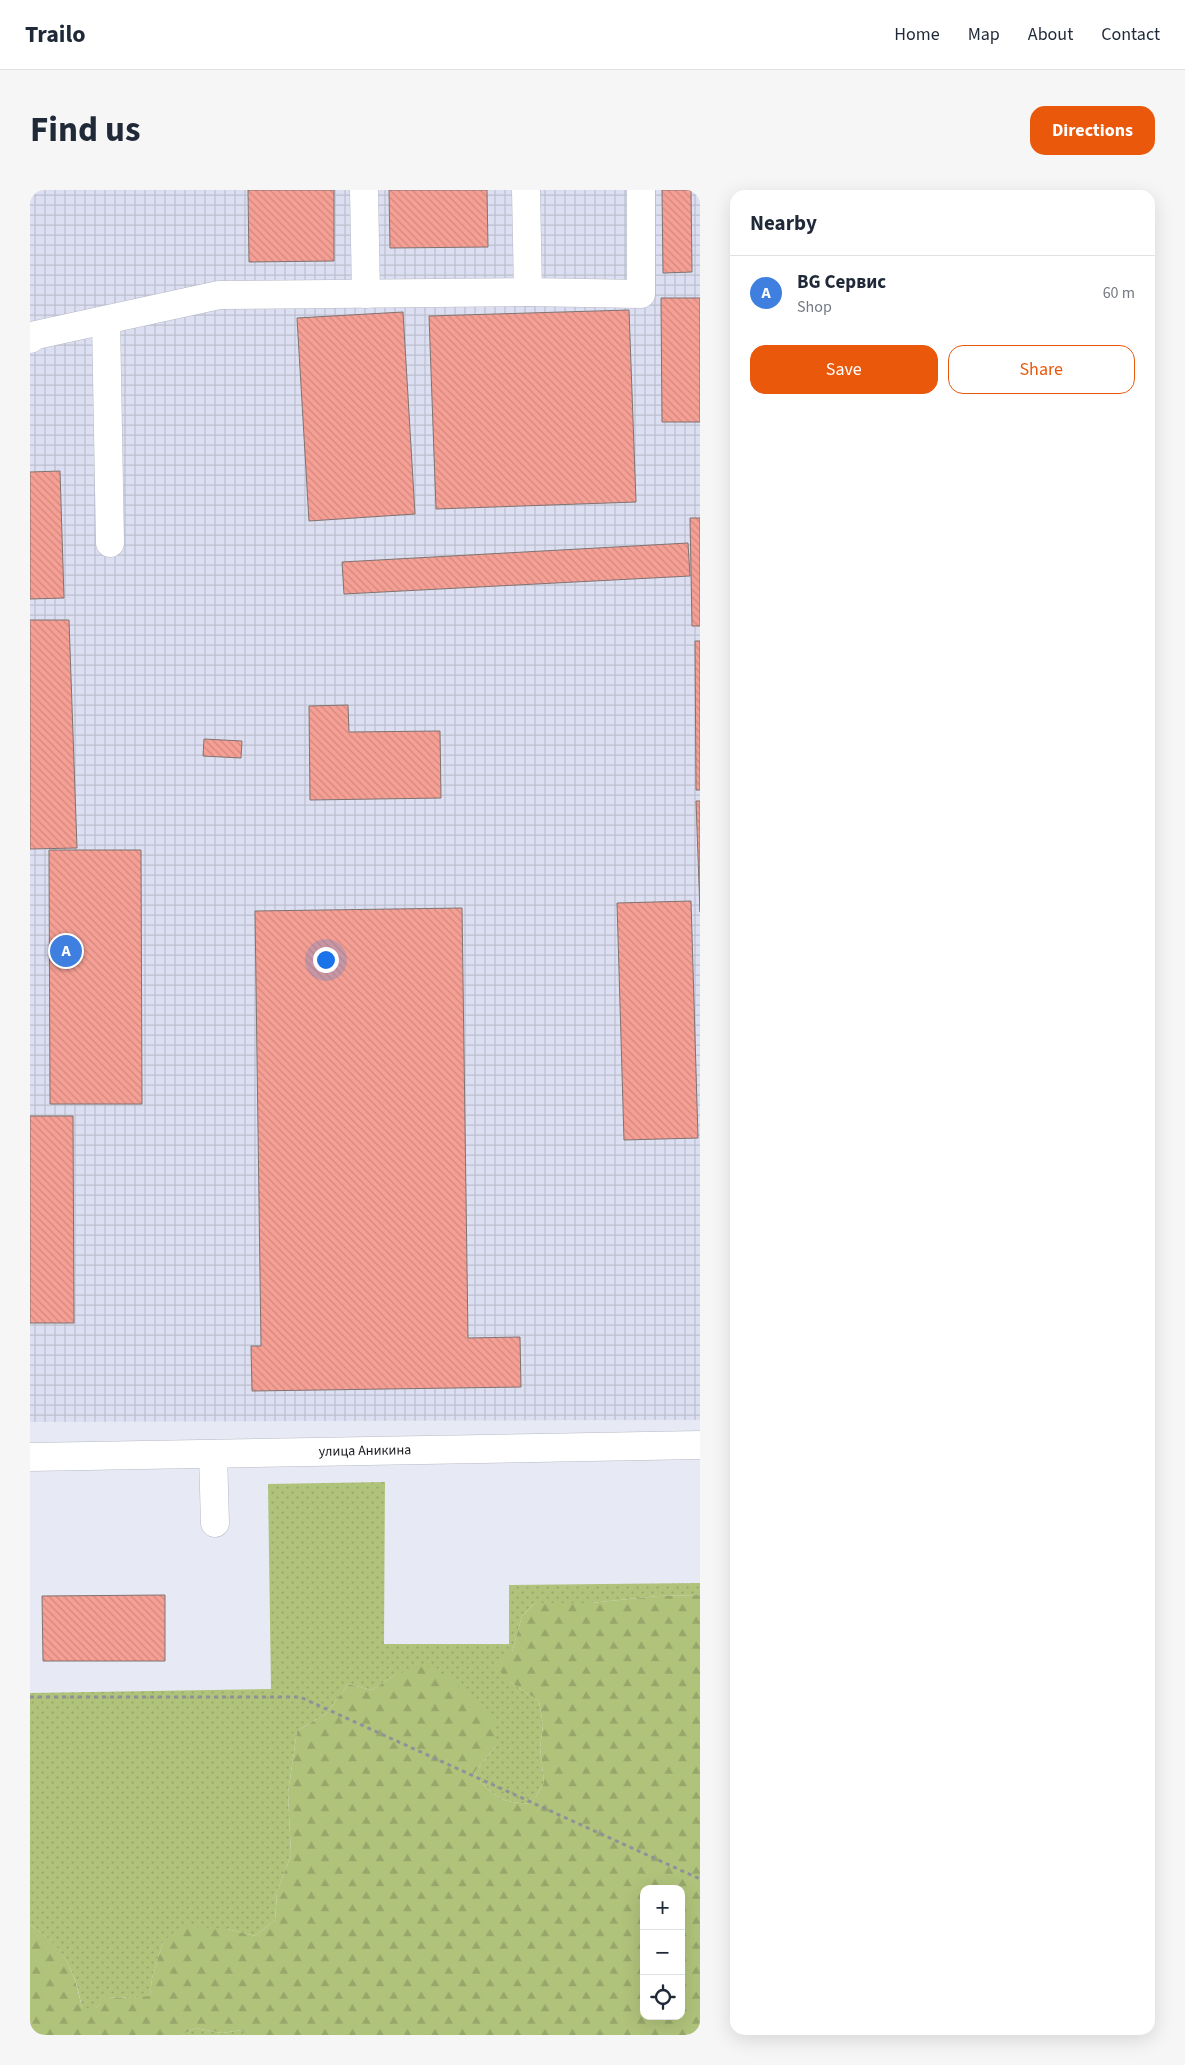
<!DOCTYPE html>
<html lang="en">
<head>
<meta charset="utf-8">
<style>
  body { margin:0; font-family:"Source Sans 3",sans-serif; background:#f6f6f7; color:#1f2937 }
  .controls { position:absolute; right:15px; bottom:15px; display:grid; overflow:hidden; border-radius:10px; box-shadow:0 5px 20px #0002 }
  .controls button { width:45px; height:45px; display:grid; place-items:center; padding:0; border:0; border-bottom:1px solid #e0e1e3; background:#fff; color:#1f2937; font:25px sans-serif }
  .you { position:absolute; left:295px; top:769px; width:18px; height:18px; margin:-12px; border:4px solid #fff; border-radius:50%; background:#1a73e8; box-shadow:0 0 0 8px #1a73e833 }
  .badge { display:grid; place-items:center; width:32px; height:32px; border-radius:50%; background:#ea580c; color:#fff; font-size:16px; font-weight:700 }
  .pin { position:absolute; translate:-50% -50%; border:2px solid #fff; box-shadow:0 1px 5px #0006 }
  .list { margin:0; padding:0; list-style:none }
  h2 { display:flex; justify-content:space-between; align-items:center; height:65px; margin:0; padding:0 20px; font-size:21px }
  h2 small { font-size:16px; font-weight:400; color:#747a83 }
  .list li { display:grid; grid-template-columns:32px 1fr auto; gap:15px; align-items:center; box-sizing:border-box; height:75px; padding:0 20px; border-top:1px solid #e0e1e3 }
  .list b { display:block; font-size:19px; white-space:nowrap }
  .list p { margin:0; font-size:16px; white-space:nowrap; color:#747a83 }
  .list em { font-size:16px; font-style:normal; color:#747a83 }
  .actions { display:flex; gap:10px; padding:15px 20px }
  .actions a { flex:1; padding:11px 0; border:1px solid #ea580c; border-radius:15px; text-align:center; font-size:18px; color:#ea580c }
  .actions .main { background:#ea580c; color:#fff }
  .icon { flex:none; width:28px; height:28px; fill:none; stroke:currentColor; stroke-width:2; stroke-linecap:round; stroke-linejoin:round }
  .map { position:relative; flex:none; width:670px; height:1845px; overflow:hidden; border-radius:15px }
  header { display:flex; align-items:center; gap:30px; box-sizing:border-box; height:70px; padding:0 25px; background:#fff; border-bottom:1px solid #e0e1e3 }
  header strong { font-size:24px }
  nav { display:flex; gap:28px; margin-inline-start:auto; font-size:18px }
  .intro { display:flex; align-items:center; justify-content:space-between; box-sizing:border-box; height:120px; padding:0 30px }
  h1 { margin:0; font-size:35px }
  .button { padding:12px 22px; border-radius:15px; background:#ea580c; color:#fff; font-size:18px; font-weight:700 }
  main { display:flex; gap:30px; padding:0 30px }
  aside { flex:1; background:#fff; border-radius:15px; box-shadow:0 5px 20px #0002 }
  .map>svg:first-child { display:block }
  .industrial { fill:url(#industrial-grid) }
  .grass { fill:url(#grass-dots) }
  .forest { fill:url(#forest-firs); fill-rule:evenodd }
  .building { fill:url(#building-back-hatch); stroke:#807371 }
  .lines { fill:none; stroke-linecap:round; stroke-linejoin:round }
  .minor-casing { stroke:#b7b9c5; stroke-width:29 }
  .major-casing { stroke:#b7b9c5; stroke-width:29 }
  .path { stroke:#90929a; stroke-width:3; stroke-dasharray:4 4; stroke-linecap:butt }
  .minor { stroke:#fff; stroke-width:28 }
  .major { stroke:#fff; stroke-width:28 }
  .labels { text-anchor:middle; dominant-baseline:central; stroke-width:5; stroke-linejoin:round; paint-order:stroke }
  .street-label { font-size:14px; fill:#191a1e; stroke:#e7eaf5 }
</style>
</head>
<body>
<header>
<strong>Trailo</strong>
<nav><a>Home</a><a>Map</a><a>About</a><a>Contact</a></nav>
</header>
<div class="intro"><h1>Find us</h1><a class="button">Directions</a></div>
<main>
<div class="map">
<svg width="670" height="1845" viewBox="0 0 670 1845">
  <defs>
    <pattern id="industrial-grid" width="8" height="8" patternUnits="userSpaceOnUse" patternTransform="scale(1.25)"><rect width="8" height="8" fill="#dbdff1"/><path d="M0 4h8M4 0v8" fill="none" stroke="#bbbfce"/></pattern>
    <pattern id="grass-dots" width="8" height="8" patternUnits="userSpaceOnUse" patternTransform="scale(1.25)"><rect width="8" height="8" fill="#b0c37b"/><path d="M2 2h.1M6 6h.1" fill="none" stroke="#97a76a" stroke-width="1.8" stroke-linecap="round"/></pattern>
    <pattern id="forest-firs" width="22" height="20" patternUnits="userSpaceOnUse" patternTransform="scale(1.25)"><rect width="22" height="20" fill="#b0c37b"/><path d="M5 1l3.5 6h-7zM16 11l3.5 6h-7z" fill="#97a76a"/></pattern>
    <pattern id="building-back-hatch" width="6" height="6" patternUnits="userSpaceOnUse" patternTransform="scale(1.25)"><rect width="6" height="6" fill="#f69f94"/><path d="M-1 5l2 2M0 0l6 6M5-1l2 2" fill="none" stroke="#d2887f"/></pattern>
  </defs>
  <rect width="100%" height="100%" fill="#e7eaf5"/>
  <polygon class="industrial" points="0,0 670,0 670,1230 0,1232"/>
  <g class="grass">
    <path d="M355,1292L354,1454H479V1395L670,1393V1405L628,1406L560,1413H505L492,1426L482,1462L480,1492L509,1511L513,1535L510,1558L514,1593L502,1613C473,1615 461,1605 444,1583L465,1557L365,1485L342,1500L318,1494L297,1523L267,1541L258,1603L261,1665L247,1702L245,1730L225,1746L197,1739L133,1752L122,1788L120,1807L103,1808L77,1807L66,1818H52C45,1780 34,1757 0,1735V1503L241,1499L238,1294Z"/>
    <polygon points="165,1838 192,1843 212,1840 216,1845 152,1845"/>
  </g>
  <path class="forest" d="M670,1405V1840L665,1845H216L212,1840L192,1843L165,1838L152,1845H0V1735C35,1757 44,1779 52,1818H66L76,1807L103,1808L120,1806L122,1788L133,1752L151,1736L197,1739L225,1746L245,1730L247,1702L261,1665L258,1603L267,1541L297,1523L318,1494L342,1500L365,1485L393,1475L422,1488L464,1532L465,1557L444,1583C461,1605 473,1615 502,1613L514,1593L510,1558L513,1535L509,1511L480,1492L465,1476L482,1462L492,1426L505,1413H560L628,1406ZM614,1699H651V1826H614Z"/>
  <g class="building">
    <polygon points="218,0 304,0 304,71 219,72"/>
    <polygon points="359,0 457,0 458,57 360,58"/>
    <polygon points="632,0 661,0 662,82 633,83"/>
    <polygon points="631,108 670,108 670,232 632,232"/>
    <polygon points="599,120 606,312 406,319 399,126"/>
    <polygon points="373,122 385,324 279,331 267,128"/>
    <polygon points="30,281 34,408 0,409 0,282"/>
    <polygon points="660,328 670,328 670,436 662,436"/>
    <polygon points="658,353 660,386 314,404 312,372"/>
    <polygon points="0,430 39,430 47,658 0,659"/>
    <polygon points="665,451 670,451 670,600 666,600"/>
    <polygon points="318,515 319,542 410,541 411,608 280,610 279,516"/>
    <polygon points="174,549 212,551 211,568 173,566"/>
    <polygon points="666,611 670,611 670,722"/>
    <polygon points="19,660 111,660 112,914 20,914"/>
    <polygon points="661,711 668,948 594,950 587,713"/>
    <polygon points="432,718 438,1148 490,1147 491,1197 222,1201 221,1156 231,1156 225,721"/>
    <polygon points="0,926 43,926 44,1133 0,1133"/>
    <polygon points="135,1405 135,1471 13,1471 12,1406"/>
  </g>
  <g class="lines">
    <defs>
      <g id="minor">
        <polyline points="334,0 336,104"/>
        <polyline points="498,102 611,104 611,0"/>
        <polyline points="76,130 80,353"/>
        <polyline points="0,149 6,145 189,105 498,102 496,0"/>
        <polyline points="183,1264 185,1333"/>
      </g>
      <g id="major">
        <path id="s1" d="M0,1267L670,1255"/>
      </g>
    </defs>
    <use href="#minor" class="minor-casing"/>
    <use href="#major" class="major-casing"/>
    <polyline class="path" points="0,1507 270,1507 670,1689"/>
    <use href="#minor" class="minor"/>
    <use href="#major" class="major"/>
  </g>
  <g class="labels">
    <g class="street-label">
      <text stroke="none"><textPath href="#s1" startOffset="335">улица Аникина</textPath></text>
    </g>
  </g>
</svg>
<div class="controls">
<button>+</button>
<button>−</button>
<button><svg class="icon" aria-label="locate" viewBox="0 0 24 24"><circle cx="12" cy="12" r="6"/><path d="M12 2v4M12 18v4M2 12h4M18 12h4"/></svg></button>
</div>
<div class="you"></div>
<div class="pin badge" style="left:36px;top:761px;background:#3f7fe0">A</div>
</div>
<aside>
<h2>Nearby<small></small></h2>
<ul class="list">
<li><span class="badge" style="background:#3f7fe0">A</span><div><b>BG Сервис</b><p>Shop</p></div><em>60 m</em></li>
</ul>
<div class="actions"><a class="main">Save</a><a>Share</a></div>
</aside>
</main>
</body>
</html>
